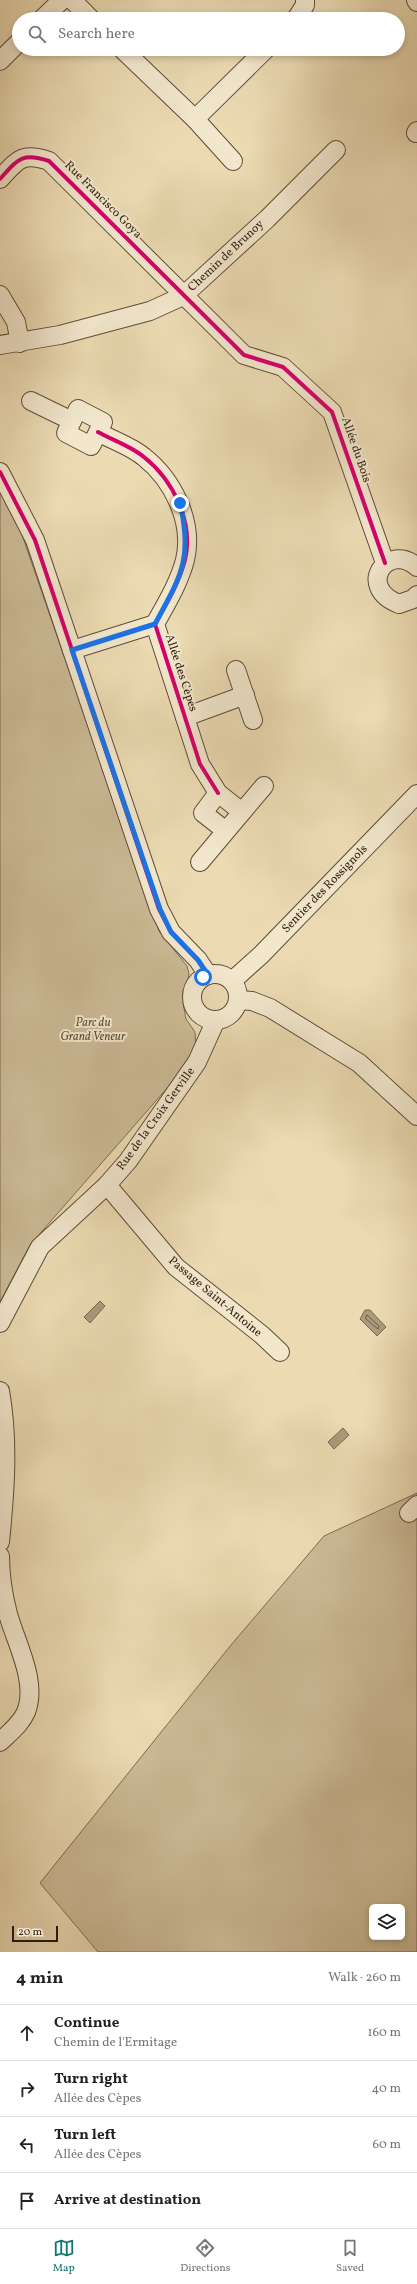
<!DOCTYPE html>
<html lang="en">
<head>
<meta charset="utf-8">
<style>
  body { margin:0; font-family:Vollkorn,serif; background:#f2f2f2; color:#222 }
  .controls { position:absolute; right:12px; bottom:12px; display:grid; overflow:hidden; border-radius:6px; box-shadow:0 2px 6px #0003 }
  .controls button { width:36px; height:36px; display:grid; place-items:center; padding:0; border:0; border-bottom:1px solid #e0e0e0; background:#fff; color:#222; font:20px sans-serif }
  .scale { position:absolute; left:12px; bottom:10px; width:46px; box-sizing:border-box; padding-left:4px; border:2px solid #301e10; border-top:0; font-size:11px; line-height:14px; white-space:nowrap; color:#301e10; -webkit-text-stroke:3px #f2e7cd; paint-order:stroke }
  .stop { position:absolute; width:12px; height:12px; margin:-9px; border:3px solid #1a73e8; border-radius:50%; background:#fff }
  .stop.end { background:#1a73e8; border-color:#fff; box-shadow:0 1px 4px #0008 }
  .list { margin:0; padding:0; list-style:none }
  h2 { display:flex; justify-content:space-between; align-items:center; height:52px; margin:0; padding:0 16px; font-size:17px }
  h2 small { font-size:13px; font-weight:400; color:#767676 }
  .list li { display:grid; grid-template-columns:26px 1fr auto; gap:12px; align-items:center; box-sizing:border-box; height:56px; padding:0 16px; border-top:1px solid #e0e0e0 }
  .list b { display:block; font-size:15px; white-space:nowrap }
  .list p { margin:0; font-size:13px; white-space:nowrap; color:#767676 }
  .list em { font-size:13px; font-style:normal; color:#767676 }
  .icon { flex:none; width:22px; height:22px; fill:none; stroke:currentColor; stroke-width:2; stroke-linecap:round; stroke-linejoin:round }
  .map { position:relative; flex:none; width:417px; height:1952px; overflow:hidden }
  .search { position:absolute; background:#fff; box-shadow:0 2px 6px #0003; left:12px; right:12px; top:12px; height:44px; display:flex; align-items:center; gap:10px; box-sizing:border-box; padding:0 14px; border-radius:22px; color:#767676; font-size:15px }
  .sheet { height:276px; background:#fff }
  nav { display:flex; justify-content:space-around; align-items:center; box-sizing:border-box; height:56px; border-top:1px solid #e0e0e0; background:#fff; font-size:11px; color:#767676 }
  nav a { display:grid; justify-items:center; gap:2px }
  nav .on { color:#0f766e }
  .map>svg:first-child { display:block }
  .green { fill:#cbba96; stroke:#7e6c53; fill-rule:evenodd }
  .water { fill:#ab9a7b; stroke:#7a6850 }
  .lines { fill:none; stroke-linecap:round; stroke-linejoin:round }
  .shore { stroke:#6e5c46; stroke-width:1 }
  .minor-casing { stroke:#5f4d38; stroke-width:20 }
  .minor { stroke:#f2e7cd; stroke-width:18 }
  .cycleway-casing { stroke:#f2e7cd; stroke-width:6 }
  .cycleway { stroke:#d6006c; stroke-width:4 }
  .route { stroke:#1a73e8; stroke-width:5 }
  .labels { text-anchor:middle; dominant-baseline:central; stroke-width:4; stroke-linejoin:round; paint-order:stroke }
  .street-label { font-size:12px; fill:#301e10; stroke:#f2e7cd }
  .park-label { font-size:12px; font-style:italic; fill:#5e4d38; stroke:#f2e7cd }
</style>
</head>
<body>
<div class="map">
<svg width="417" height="1952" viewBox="0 0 417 1952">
  <rect width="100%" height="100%" fill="#ebdab2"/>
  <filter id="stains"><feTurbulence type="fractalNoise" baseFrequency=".005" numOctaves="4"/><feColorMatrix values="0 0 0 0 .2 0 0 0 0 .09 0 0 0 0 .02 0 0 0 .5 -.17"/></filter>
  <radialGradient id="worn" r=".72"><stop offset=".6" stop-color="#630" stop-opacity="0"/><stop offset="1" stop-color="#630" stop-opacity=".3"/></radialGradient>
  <g class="green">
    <polygon points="0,488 19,526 159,931 187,966 189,974 183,1003 186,1019 195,1032 196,1047 169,1086 30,1245 0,1302"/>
    <path d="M417,1493V1952H98L40,1883L231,1645L324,1536ZM372,1907H402V1937H372Z"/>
  </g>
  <g class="water">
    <polygon points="100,1301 105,1306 90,1323 84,1317"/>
    <polygon points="365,1310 370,1310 386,1327 377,1336 360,1319"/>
    <polygon points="343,1428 349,1435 334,1449 328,1442"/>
  </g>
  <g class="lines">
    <polygon class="shore" points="367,1315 379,1326 378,1329 366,1319"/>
    <defs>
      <g id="minor">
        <polyline points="72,0 91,19"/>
        <polyline points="416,0 417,2"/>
        <polyline points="42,19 62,0"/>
        <polyline points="296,19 305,5 305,0"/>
        <polyline points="122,49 195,119 233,161"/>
        <polyline points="0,61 19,42"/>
        <polyline points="195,119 266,49"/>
        <polyline points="416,133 417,131"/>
        <path d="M0,179C18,159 22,152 49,161L244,355L283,367L332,412L385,563"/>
        <polyline points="0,295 16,322 20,343"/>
        <polyline points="0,345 60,335 150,311 183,296 267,219 336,150"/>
        <polyline points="31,401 72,421"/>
        <polygon points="78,409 103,422 91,446 66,433"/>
        <path d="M98,432C112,440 131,446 144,457C173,480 194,522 185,560C179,583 166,604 155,624L200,764L218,793"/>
        <polyline points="0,472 35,540 159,909 171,932 198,960 208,975"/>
        <path d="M417,567C388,541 355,587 399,604L413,599L417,595"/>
        <polyline points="72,650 155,624"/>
        <polyline points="236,670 253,720"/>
        <polyline points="185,717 245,695"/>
        <polyline points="242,812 264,786"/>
        <polyline points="200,862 242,812 218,793 203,813 226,831"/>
        <circle cx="215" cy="997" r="23"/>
        <polyline points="232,981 261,955 417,794"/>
        <polyline points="239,1000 252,1001 270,1008 359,1063 417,1116"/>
        <polyline points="107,1185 176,1267 262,1335 280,1352"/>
        <polyline points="0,1323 40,1247 107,1185 128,1161 197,1062 216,1020"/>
        <path d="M0,1391C9,1441 5,1492 0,1542"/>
        <polyline points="409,1513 417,1505"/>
        <path d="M0,1556C0,1575 3,1595 8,1614C16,1643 38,1682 26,1712C21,1724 9,1733 0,1742"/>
      </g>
    </defs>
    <use href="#minor" class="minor-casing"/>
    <use href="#minor" class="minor"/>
    <defs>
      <g id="cycleway">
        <path d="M0,179C18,159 22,152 49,161L244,355L283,367L332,412L385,563"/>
        <path d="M98,432C112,440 131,446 144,457C173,480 194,522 185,560C179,583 166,604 155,624L200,764L218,793"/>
        <polyline points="0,472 35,540 159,909 171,932 198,960 208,975"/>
      </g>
    </defs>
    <use href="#cycleway" class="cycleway-casing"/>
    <use href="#cycleway" class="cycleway"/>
  </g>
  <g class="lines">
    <path class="route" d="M180,503C193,559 181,576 155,624L72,650L160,909L171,932L198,960L208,975L203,977"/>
  </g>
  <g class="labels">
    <g class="street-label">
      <text transform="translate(103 200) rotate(45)">Rue Francisco Goya</text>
      <text transform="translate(226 256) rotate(-43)">Chemin de Brunoy</text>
      <text transform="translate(356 450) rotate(71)">Allée du Bois</text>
      <text transform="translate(181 673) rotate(72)">Allée des Cèpes</text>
      <text transform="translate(325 889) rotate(-46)">Sentier des Rossignols</text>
      <text transform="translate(156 1119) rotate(-54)">Rue de la Croix Gerville</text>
      <text transform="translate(215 1297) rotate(40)">Passage Saint-Antoine</text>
    </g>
    <g class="park-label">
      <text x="93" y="1023">Parc du<tspan x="93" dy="14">Grand Veneur</tspan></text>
    </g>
  </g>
  <rect width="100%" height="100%" filter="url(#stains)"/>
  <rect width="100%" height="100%" fill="url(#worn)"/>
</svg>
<div class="controls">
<button><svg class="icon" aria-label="layers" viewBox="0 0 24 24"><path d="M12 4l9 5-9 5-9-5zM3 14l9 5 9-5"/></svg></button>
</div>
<div class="scale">20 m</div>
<div class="stop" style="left:203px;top:977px"></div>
<div class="stop end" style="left:180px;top:503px"></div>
<div class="search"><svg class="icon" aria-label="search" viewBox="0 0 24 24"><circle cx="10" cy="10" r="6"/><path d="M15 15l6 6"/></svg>Search here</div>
</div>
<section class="sheet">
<h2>4 min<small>Walk · 260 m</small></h2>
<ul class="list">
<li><svg class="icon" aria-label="ahead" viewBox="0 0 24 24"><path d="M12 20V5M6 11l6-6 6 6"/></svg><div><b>Continue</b><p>Chemin de l'Ermitage</p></div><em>160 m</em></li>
<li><svg class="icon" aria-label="right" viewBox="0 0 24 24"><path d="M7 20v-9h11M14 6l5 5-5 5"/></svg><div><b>Turn right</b><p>Allée des Cèpes</p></div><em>40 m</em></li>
<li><svg class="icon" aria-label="left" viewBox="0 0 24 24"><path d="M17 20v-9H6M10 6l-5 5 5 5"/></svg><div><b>Turn left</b><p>Allée des Cèpes</p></div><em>60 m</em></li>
<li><svg class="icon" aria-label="arrive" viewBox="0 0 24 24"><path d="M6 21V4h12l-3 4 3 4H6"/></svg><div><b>Arrive at destination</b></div></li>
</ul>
</section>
<nav>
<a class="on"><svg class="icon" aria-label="map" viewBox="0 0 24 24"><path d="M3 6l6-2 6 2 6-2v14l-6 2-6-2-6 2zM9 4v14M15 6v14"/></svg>Map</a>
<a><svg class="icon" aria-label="directions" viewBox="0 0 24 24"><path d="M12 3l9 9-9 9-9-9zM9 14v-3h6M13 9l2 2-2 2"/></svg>Directions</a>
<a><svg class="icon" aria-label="saved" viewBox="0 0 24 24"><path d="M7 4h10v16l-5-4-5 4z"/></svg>Saved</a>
</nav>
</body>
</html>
